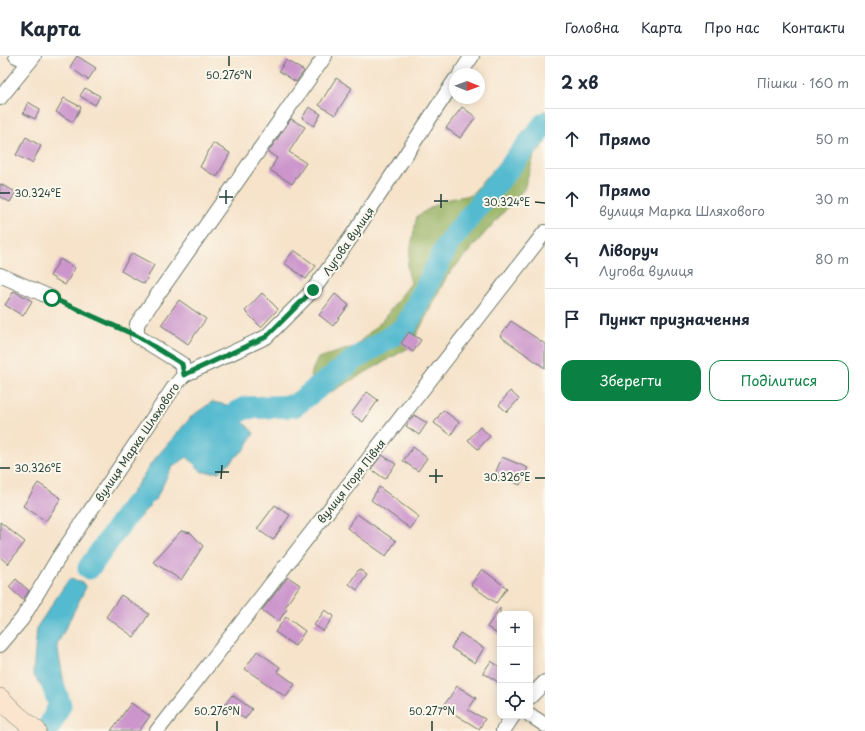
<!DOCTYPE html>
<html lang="uk">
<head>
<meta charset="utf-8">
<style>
  body { margin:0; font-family:"Playpen Sans",sans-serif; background:#f2f2f3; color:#1f2937 }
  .controls { position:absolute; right:12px; bottom:12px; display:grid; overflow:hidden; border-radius:8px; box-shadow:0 2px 10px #0003 }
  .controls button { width:36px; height:36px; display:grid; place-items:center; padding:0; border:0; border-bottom:1px solid #e0e1e3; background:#fff; color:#1f2937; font:20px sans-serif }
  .compass { position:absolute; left:449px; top:12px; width:36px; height:36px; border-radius:50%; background:#fff; box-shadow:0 2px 10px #0003; rotate:91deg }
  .stop { position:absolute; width:12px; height:12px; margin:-9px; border:3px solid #0b8043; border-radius:50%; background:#fff }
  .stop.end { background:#0b8043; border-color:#fff; box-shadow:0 1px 4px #0008 }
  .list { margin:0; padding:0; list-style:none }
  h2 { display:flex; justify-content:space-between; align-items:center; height:52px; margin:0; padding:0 16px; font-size:17px }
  h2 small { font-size:13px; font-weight:400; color:#747a83 }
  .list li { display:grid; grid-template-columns:26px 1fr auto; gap:12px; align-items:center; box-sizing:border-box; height:60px; padding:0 16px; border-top:1px solid #e0e1e3 }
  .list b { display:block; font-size:15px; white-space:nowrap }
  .list p { margin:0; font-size:13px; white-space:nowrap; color:#747a83 }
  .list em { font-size:13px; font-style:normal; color:#747a83 }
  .actions { display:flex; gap:8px; padding:12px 16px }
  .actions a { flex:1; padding:9px 0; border:1px solid #0b8043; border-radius:12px; text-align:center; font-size:14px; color:#0b8043 }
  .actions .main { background:#0b8043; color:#fff }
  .icon { flex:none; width:22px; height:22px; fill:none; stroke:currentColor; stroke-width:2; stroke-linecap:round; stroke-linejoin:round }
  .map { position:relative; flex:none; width:545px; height:675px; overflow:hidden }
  header { display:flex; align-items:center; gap:24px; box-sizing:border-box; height:56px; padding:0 20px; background:#fff; border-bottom:1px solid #e0e1e3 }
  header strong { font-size:19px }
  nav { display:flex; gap:22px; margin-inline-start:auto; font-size:14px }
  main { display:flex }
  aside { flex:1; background:#fff }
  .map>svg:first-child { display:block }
  .forest { fill:#9ab466; stroke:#5c784d }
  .water { fill:#52bacf; stroke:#387c82 }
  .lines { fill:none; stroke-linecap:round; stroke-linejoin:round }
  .river { stroke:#52bacf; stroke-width:23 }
  .building { fill:#cc96cc }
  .street-casing { stroke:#6a7768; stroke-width:16 }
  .secondary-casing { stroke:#6a7768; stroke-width:20 }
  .path { stroke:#6a7768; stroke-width:2.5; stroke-dasharray:3 3; stroke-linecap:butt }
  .street { stroke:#fff; stroke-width:14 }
  .secondary { stroke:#fce5cf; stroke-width:19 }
  .route { stroke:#0b8043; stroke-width:5 }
  .ticks { fill:none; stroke:#1f3d34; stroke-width:1.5 }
  .labels { text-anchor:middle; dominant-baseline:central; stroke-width:4; stroke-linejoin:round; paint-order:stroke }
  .street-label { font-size:11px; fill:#1f3d34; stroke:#fbf7ec }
  .ticks-label { font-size:10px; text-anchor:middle; fill:#1f3d34; stroke:#fbf7ec; stroke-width:4; stroke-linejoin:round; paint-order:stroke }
</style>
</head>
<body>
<header>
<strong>Карта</strong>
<nav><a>Головна</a><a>Карта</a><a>Про нас</a><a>Контакти</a></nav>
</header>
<main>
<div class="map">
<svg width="545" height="675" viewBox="0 0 545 675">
  <rect width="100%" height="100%" fill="#fbf7ec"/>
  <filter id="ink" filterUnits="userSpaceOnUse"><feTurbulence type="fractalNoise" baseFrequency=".025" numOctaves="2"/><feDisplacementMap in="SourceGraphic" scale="8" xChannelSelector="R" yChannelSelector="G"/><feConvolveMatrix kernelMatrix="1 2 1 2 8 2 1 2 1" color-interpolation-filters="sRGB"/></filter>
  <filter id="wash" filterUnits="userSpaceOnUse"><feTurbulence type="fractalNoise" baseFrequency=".012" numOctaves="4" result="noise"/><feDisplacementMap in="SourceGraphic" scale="16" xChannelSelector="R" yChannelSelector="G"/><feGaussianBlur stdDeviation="0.9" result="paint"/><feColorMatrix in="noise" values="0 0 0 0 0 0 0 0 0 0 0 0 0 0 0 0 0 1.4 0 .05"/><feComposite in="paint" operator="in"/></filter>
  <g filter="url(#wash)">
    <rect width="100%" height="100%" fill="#f6e3ca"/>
    <polygon class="forest" points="545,54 545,87 534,100 524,133 447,220 410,291 324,340 310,319 318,302 354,291 382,265 411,227 407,211 417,160 444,144 471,139"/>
    <g class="water">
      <polygon points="212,346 227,349 254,377 245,393 219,416 202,416 187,401 171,412 157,441 123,480 108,472 153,405 192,360"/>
      <polygon points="69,523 82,526 86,531 57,589 66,638 64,658 57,658 55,651 33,618 37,571"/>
    </g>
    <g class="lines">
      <g class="river">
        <polyline points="210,374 224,364 245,352 294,350 355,303 405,272 448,188 545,67"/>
        <polyline points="89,512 133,450"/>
        <polyline points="48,673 60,649 52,627"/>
      </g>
    </g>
    <g id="blocks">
      <g class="building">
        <polygon points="77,0 96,12 88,24 70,11"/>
        <polygon points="286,4 304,15 296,26 279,15"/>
        <polygon points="336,22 352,32 335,59 319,49"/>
        <polygon points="85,32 100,40 95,49 80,40"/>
        <polygon points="64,42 81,51 73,66 56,56"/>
        <polygon points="28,46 40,53 35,63 23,57"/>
        <polygon points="309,51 321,58 314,70 302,62"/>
        <polygon points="462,51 476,61 460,82 446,72"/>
        <polygon points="291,63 305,71 289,96 306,107 292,128 270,114 277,102 268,96"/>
        <polygon points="26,81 41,90 32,107 16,99"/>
        <polygon points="213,87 230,97 217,121 200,111"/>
        <polygon points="0,128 16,136 10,146 0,141"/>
        <polygon points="294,194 316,210 306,223 284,207"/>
        <polygon points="132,197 154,209 144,228 121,215"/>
        <polygon points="60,203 75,212 65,229 50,220"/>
        <polygon points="14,235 32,245 23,260 5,249"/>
        <polygon points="262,237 278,253 261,271 245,255"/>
        <polygon points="335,238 349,249 333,270 319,259"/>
        <polygon points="179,244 206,263 188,288 161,269"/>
        <polygon points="511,265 545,288 545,312 500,280"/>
        <polygon points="409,276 421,284 413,296 401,287"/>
        <polygon points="510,335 519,343 507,356 499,349"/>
        <polygon points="367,336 378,344 363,366 351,358"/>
        <polygon points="443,354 459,366 451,379 434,367"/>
        <polygon points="414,359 427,367 419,379 406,370"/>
        <polygon points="480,371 490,380 478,393 468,384"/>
        <polygon points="413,391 427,402 418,415 403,405"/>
        <polygon points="382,399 396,408 385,423 371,413"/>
        <polygon points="502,401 528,412 520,429 495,418"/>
        <polygon points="38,427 61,442 46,465 23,450"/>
        <polygon points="379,431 419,461 411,473 371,444"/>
        <polygon points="275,449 290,459 273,484 257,473"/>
        <polygon points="357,458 396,485 386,500 347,472"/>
        <polygon points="0,466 25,486 8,508 0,501"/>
        <polygon points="181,475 191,477 203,490 181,524 153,506"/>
        <polygon points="359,513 367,519 357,534 349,528"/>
        <polygon points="482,513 507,532 496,547 471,529"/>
        <polygon points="288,521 300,529 285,551 287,553 278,566 262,554"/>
        <polygon points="16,523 29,535 23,544 9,531"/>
        <polygon points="121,539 149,558 134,581 106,561"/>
        <polygon points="500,552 500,580 487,571"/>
        <polygon points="325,554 334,560 323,575 314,569"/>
        <polygon points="286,561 305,575 295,590 275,576"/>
        <polygon points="460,577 484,592 475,607 451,592"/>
        <polygon points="257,595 280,611 277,615 295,628 286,641 245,613"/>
        <polygon points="491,605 500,611 500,627 483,617"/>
        <polygon points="457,630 476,642 468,654 485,663 479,673 443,651"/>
        <polygon points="232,639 252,653 245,663 224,649"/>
        <polygon points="131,647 150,660 139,675 111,675"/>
      </g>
    </g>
  </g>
  <g filter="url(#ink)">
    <use href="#blocks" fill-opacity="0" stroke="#6a7768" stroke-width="1"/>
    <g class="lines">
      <defs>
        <g id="street">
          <polyline points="16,0 29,6"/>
          <polyline points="460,18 472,0"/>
          <polyline points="0,42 34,0"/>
          <polyline points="0,219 52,242"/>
          <polyline points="184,319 266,281 313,234 352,180 455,24"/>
          <polyline points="0,589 22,563 57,504 174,331 184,319 182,308 137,280 137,268 325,0"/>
          <polyline points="530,641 545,626"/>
          <polyline points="530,659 545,669"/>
          <polyline points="157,675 545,176"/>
          <polyline points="503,675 513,660"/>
        </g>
        <polyline id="secondary" points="0,642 17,659 37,675"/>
      </defs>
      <use href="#street" class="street-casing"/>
      <use href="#secondary" class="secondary-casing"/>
      <polyline class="path" points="63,247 124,274"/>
      <use href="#street" class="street"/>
      <use href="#secondary" class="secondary"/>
    </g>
  </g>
  <g class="lines" filter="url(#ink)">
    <polyline class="route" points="52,242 137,280 182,308 184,319 266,281 313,234"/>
  </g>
  <path class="ticks" d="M229,10V0M0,137H10M219,141H233M434,145H448M535,146L545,147M226,148V134M441,152V138M0,412H10M215,416H229M429,420H443M535,422H545M221,423L222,409M436,427V413M217,675V665M432,675V665"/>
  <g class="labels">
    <g class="street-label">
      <text transform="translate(348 185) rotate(-55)">Лугова вулиця</text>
      <text transform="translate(137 386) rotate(-56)">вулиця Марка Шляхового</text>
      <text transform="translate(351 425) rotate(-52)">вулиця Ігоря Півня</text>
    </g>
  </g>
  <g class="ticks-label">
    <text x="229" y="23">50.276°N</text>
    <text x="38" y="141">30.324°E</text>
    <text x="507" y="150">30.324°E</text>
    <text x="38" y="416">30.326°E</text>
    <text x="507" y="425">30.326°E</text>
    <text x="217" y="659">50.276°N</text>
    <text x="432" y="659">50.277°N</text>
  </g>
</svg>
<div class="controls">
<button>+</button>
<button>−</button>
<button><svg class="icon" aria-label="locate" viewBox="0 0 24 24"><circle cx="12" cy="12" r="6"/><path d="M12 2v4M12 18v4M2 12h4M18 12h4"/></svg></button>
</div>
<svg class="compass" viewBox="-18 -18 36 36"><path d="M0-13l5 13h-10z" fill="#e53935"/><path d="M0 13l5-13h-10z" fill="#747a83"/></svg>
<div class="stop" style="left:52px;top:242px"></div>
<div class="stop end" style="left:313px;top:234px"></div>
</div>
<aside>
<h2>2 хв<small>Пішки · 160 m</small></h2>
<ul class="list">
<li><svg class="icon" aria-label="ahead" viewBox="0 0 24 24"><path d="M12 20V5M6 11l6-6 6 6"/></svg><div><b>Прямо</b></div><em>50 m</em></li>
<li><svg class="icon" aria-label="ahead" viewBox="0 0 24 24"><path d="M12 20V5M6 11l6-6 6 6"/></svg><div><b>Прямо</b><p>вулиця Марка Шляхового</p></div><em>30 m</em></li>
<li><svg class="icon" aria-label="left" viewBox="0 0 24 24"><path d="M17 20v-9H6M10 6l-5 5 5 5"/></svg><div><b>Ліворуч</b><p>Лугова вулиця</p></div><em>80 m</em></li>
<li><svg class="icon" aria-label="arrive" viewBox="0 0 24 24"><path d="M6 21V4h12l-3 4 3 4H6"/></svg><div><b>Пункт призначення</b></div></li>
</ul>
<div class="actions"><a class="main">Зберегти</a><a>Поділитися</a></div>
</aside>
</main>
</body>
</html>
